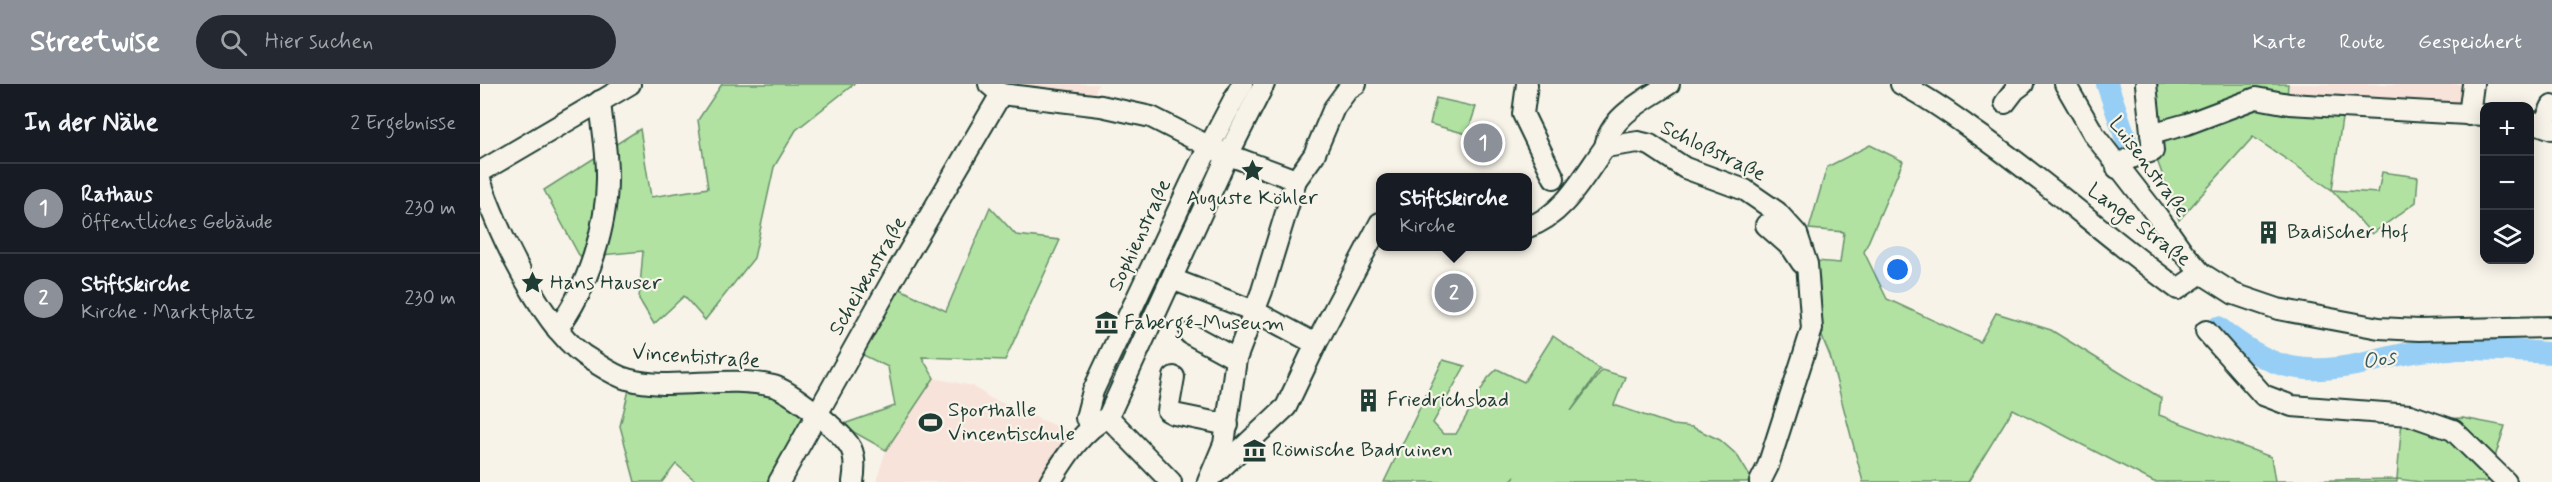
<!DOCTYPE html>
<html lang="de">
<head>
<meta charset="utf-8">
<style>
  body { margin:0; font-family:Mynerve,sans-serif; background:#242831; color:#f1f3f6 }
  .controls { position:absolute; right:18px; top:18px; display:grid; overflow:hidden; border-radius:12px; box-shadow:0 3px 15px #0003 }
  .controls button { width:54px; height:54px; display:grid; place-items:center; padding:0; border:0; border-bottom:2px solid #363941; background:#171b24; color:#f1f3f6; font:30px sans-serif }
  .you { position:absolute; left:1418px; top:186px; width:21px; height:21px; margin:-15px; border:4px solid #fff; border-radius:50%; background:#1a73e8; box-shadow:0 0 0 9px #1a73e833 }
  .badge { display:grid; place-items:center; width:39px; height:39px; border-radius:50%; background:#8c9099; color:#fff; font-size:20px; font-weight:700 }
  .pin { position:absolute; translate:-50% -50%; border:3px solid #fff; box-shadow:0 2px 6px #0006 }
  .popup { position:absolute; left:896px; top:89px; width:156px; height:78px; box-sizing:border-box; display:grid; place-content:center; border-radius:12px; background:#171b24; filter:drop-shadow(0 2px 4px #0005); font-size:20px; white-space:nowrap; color:#9ea1a6 }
  .popup b { font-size:22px; color:#f1f3f6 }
  .popup::after { content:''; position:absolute; left:50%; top:100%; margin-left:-12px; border:12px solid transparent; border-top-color:#171b24 }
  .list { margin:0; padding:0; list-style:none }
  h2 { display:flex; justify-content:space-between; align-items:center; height:78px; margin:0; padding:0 24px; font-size:26px }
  h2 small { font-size:20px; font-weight:400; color:#9ea1a6 }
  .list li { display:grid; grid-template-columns:39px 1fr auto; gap:18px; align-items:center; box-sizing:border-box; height:90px; padding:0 24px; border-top:2px solid #363941 }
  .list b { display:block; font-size:22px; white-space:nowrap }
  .list p { margin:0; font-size:20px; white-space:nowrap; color:#9ea1a6 }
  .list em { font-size:20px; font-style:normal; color:#9ea1a6 }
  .icon { flex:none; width:33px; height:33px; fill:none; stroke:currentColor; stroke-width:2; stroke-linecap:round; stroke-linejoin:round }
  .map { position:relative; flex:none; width:2072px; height:398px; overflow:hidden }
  header { display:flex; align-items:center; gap:36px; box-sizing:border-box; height:84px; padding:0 30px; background:#8c9099; color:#fff }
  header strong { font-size:28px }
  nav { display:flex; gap:33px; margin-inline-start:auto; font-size:21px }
  .search { width:420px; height:54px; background:#242831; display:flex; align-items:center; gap:15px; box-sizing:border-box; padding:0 21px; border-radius:33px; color:#9ea1a6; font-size:22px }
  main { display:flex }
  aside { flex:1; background:#171b24 }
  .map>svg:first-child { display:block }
  .built { fill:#f8e3da }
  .green { fill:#b1e2a2; stroke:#68906b; stroke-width:1.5 }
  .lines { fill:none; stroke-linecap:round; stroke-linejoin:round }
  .river { stroke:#96cef5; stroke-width:22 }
  .minor-casing { stroke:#1f3d34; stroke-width:24 }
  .minor { stroke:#f7f3e8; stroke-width:20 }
  .labels { text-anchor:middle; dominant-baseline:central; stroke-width:4.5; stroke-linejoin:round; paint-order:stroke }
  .street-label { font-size:21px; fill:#1f3d34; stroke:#f7f3e8 }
  .poi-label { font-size:21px; fill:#1f3d34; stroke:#f7f3e8; text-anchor:start }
  .water-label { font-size:22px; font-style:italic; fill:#375a5b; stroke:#f7f3e8 }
</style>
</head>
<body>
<header>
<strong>Streetwise</strong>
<div class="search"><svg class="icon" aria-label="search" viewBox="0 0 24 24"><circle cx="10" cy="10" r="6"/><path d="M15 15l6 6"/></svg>Hier suchen</div>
<nav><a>Karte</a><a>Route</a><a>Gespeichert</a></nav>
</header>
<main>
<aside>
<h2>In der Nähe<small>2 Ergebnisse</small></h2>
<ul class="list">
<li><span class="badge">1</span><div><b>Rathaus</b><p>Öffentliches Gebäude</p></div><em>230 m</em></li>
<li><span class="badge">2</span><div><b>Stiftskirche</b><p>Kirche · Marktplatz</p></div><em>230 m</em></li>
</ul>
</aside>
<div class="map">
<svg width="2072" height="398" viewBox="0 0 2072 398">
  <rect width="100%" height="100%" fill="#f7f3e8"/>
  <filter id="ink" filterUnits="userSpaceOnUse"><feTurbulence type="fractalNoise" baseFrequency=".0167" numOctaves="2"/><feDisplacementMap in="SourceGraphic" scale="12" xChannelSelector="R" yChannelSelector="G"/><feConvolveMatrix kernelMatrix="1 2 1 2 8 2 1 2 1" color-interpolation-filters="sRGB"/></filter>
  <g filter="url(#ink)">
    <g class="built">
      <polygon points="509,0 618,0 611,21"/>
      <polygon points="1809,0 1995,0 1989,31 1808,14"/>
      <polygon points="454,294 493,302 510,314 595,350 563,398 396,398 406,366"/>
    </g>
    <g class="green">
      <polygon points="242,0 374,0 316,46 294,83 274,174 225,236 204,212 174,240 159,215 163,167 100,173 64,106 160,45 171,113 228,104 218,36"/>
      <polygon points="1675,0 1808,0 1807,14 1678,37"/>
      <polygon points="956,14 996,23 987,50 950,40"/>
      <polygon points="1776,25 1863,27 1852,106 1898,109 1902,88 1938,93 1936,118 1892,150 1852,106 1773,53 1699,136 1677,76 1680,59 1684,56"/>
      <polygon points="1390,61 1423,77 1384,168 1407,215 1500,258 1516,229 1571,246 1681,314 1679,331 1791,373 1795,397 1917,395 1922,336 1983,334 2025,342 2007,398 1941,398 1917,395 1917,398 1674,398 1533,325 1488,398 1383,398 1350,272 1337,241 1336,177 1360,179 1364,148 1329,145 1347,83"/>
      <polygon points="510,123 536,151 580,156 525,276 442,273 454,294 406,366 361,341 415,322 408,283 381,270 418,204 466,227"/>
      <polygon points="1073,252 1120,285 1091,327 1122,286 1145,293 1134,321 1193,341 1212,343 1240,356 1257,371 1271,394 1270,398 1031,398 1035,392 1030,398 904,398 963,276 985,282 953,339 963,350 976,350 1008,294 1017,285 1044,298"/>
      <polygon points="150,302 291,307 332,332 289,398 217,398 196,380 182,398 155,398 140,342"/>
    </g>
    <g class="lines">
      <g class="river">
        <polyline points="1627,0 1647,58"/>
        <path d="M1738,243C1787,283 1818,293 1881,280C1905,275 1928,267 1953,266C1993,263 2033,267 2072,269"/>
      </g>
      <defs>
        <g id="minor">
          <polyline points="509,0 521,10 621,22 671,33 738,67 816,96"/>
          <polyline points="1047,0 1043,30 1074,94"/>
          <path d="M1421,0C1447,13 1471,30 1494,47C1565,96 1628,154 1698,205L1721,189"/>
          <polyline points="1585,0 1615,52 1678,133 1703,168 1721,189 1754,210 1798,225 1899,244 1939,246 2072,243"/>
          <polyline points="1525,19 1535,6 1543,0"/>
          <polyline points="1989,31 1993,0"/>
          <polyline points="2050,37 2072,45"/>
          <polyline points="2063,41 2072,22"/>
          <polyline points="1671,50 1707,40 1776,14 1809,20 2004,31"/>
          <path d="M1125,63C1130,32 1165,16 1189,0"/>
          <polyline points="1637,84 1648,75 1673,67 1666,0"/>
          <polyline points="0,88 150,0"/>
          <path d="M0,96C18,147 64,249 111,276C121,282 135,292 147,295C193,308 245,290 293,302C306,305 338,330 349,340C371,360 378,366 373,398"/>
          <polyline points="1286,141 1312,164 1322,179"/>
          <path d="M1048,143C1084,131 1103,93 1125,63L1158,58L1170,61L1205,84L1265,106L1297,128L1317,150L1327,180L1332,245L1288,382L1280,398"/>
          <polyline points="692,195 774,227 836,260"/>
          <path d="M77,245C108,205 128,140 127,90C127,66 122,41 120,17"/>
          <polyline points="1726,247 1783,311 1812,322 1930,331 1973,346 2026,398"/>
          <polyline points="710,250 756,275"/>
          <polyline points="694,293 688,327 694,330 748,341"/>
          <polyline points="628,333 691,398"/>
          <polyline points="612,341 606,334 613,307 719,82 762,0"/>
          <polyline points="736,389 806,323 836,260 900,139"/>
          <polyline points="299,398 414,193 521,10"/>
          <path d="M570,398C585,374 602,346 628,333L748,71L784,0"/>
          <polyline points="728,398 744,360 756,275 782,207 816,96 834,71 854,24 868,5 876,0"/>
        </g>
      </defs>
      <use href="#minor" class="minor-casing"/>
      <use href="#minor" class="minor"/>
    </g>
  </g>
  <defs>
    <symbol id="sight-bare" viewBox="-9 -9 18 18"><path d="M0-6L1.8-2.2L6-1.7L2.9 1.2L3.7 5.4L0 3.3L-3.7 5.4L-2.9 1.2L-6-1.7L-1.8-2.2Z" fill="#1f3d34" stroke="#f7f3e8" stroke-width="2.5" paint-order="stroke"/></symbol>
    <symbol id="building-bare" viewBox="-9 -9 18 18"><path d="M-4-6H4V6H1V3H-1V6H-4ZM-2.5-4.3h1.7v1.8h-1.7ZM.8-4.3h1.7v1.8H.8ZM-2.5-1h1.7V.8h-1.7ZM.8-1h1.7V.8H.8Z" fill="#1f3d34" stroke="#f7f3e8" stroke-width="2.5" paint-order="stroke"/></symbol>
    <symbol id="museum-bare" viewBox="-9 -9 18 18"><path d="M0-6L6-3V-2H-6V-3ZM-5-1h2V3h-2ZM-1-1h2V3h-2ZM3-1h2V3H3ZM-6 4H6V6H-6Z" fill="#1f3d34" stroke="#f7f3e8" stroke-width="2.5" paint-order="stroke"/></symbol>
    <symbol id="stadium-bare" viewBox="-9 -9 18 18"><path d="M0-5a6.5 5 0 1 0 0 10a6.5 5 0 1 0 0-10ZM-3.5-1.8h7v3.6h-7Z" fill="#1f3d34" stroke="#f7f3e8" stroke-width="2.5" paint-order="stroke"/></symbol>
  </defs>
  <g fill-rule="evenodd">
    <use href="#sight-bare" x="756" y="70" width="33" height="33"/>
    <use href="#building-bare" x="1772" y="132" width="33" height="33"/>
    <use href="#sight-bare" x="36" y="182" width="33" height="33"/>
    <use href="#museum-bare" x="610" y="222" width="33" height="33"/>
    <use href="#building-bare" x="872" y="300" width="33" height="33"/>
    <use href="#stadium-bare" x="434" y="322" width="33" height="33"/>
    <use href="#museum-bare" x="758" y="350" width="33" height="33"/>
  </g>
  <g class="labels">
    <g class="street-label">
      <text transform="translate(1233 67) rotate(26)">Schloßstraße</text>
      <text transform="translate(1669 83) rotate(53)">Luisenstraße</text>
      <text transform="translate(1659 141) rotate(37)">Lange Straße</text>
      <text transform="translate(660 151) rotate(-65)">Sophienstraße</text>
      <text transform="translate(388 192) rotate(-60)">Scheibenstraße</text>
      <text transform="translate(216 273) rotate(4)">Vincentistraße</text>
    </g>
    <g class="poi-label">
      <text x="772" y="114" text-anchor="middle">Auguste Köhler</text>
      <text x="1807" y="148">Badischer Hof</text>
      <text x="70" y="199">Hans Hauser</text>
      <text x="644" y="239">Fabergé-Museum</text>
      <text x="907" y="316">Friedrichsbad</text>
      <text x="468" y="326">Sporthalle<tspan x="468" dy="24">Vincentischule</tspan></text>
      <text x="792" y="366">Römische Badruinen</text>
    </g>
    <g class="water-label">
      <text transform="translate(1899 276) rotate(-11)">Oos</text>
    </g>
  </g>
</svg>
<div class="controls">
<button>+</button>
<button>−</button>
<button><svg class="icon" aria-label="layers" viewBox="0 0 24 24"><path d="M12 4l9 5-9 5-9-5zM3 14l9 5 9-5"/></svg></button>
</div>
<div class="you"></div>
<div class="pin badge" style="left:1003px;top:59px">1</div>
<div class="pin badge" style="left:974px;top:209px">2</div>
<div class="popup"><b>Stiftskirche</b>Kirche</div>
</div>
</main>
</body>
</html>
